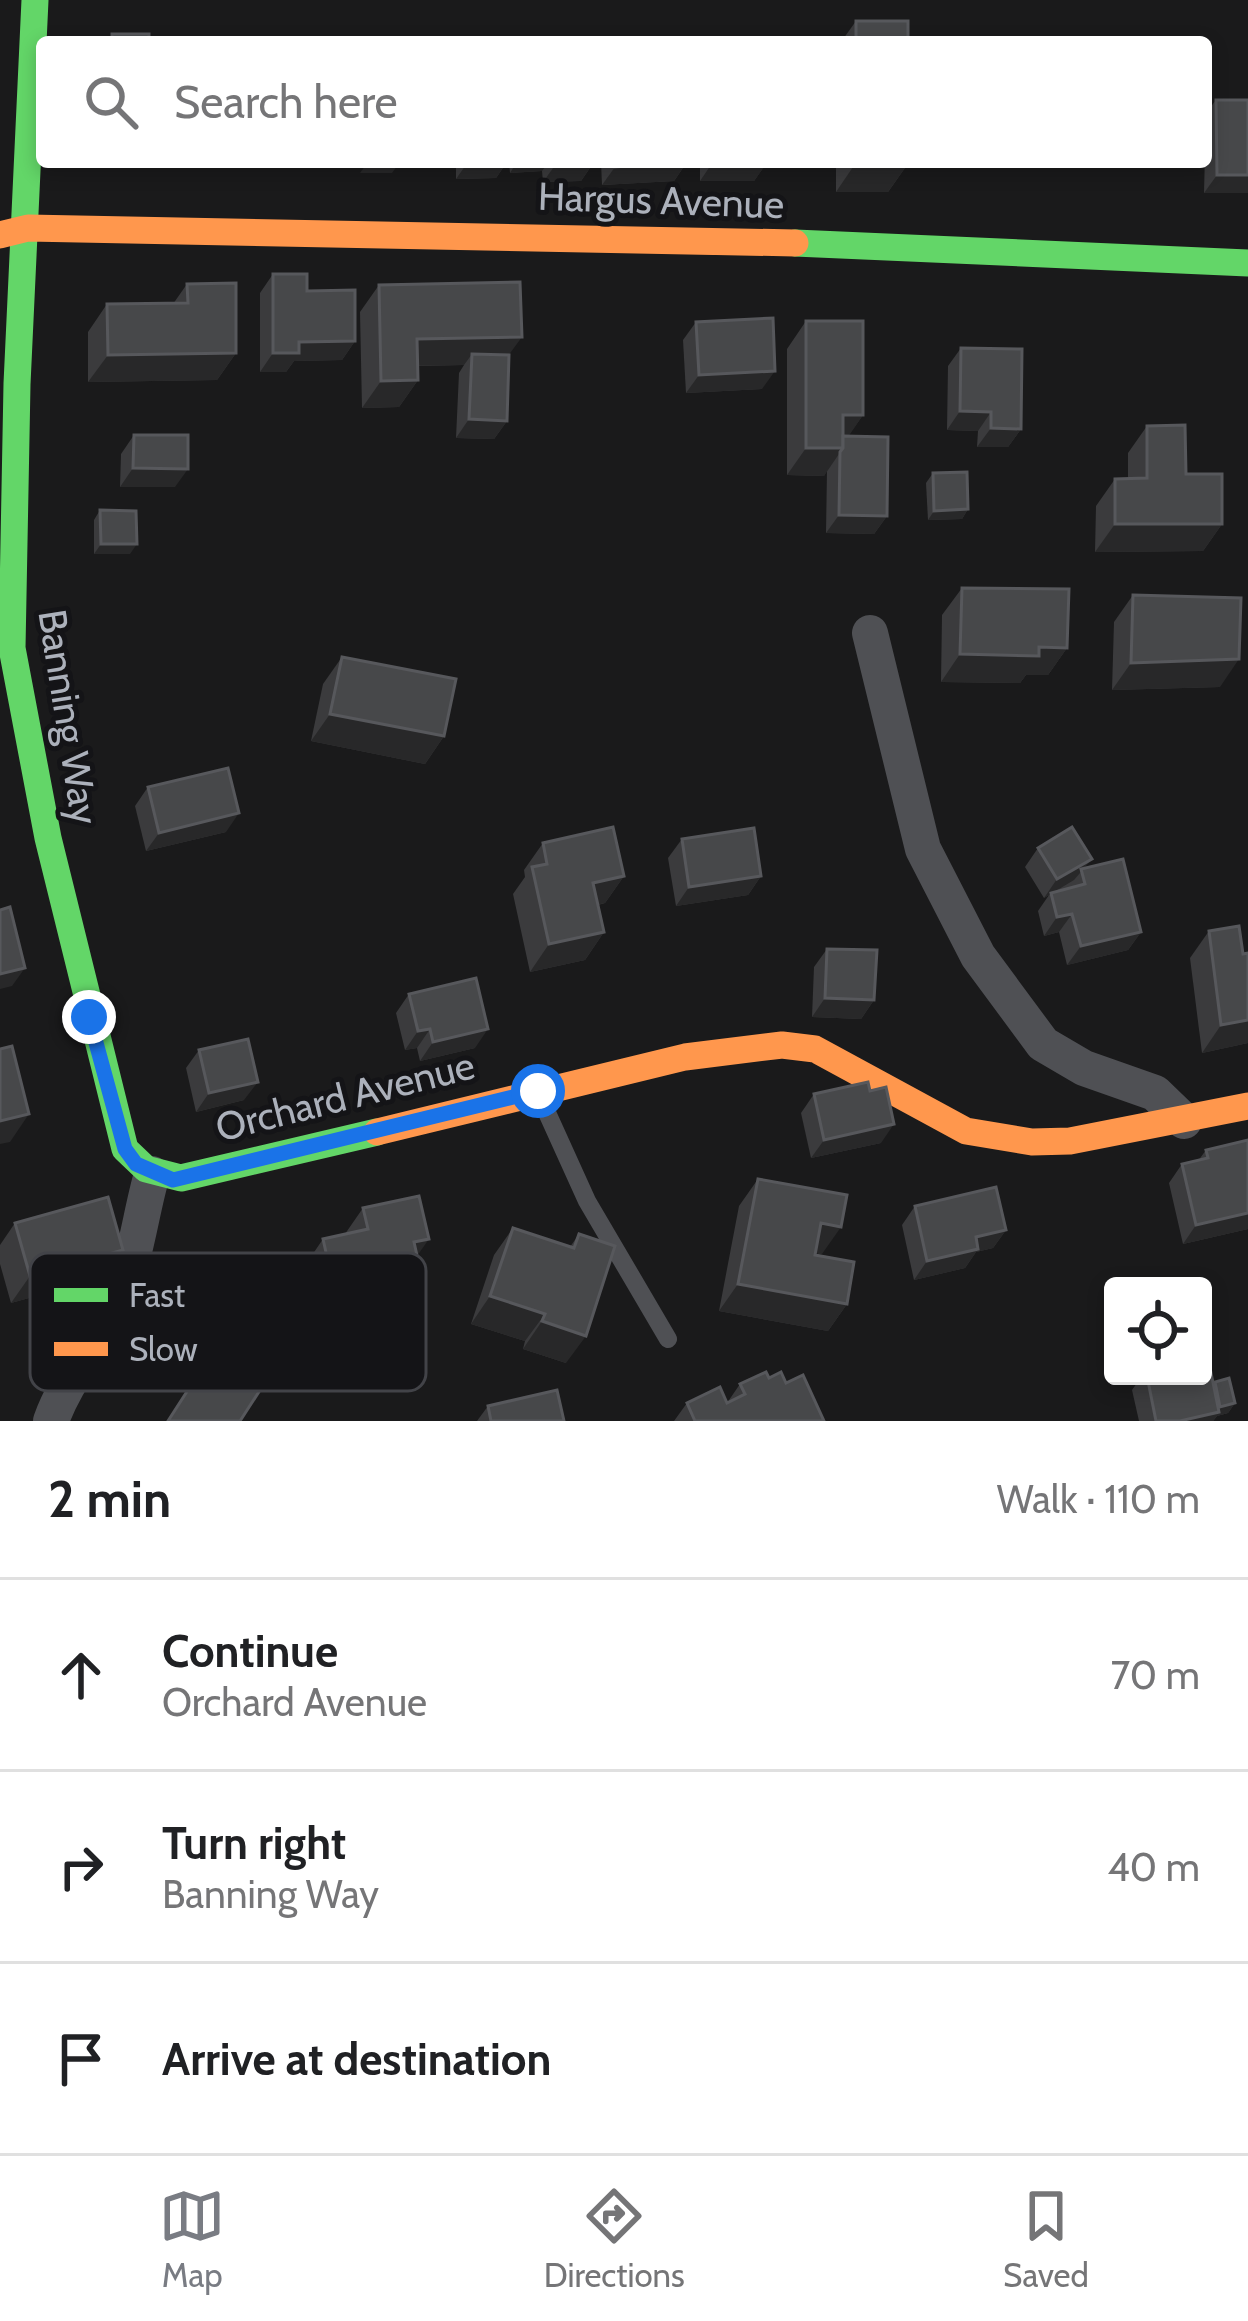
<!DOCTYPE html>
<html lang="en">
<head>
<meta charset="utf-8">
<style>
  body { margin:0; font-family:Cabin,sans-serif; background:#f2f2f2; color:#202124 }
  .controls { position:absolute; right:36px; bottom:36px; display:grid; overflow:hidden; border-radius:12px; box-shadow:0 6px 18px #0003 }
  .controls button { width:108px; height:108px; display:grid; place-items:center; padding:0; border:0; border-bottom:3px solid #e0e0e0; background:#fff; color:#202124; font:60px sans-serif }
  .stop { position:absolute; width:36px; height:36px; margin:-27px; border:9px solid #1a73e8; border-radius:50%; background:#fff }
  .stop.end { background:#1a73e8; border-color:#fff; box-shadow:0 3px 12px #0008 }
  .list { margin:0; padding:0; list-style:none }
  h2 { display:flex; justify-content:space-between; align-items:center; height:156px; margin:0; padding:0 48px; font-size:51px }
  h2 small { font-size:39px; font-weight:400; color:#757577 }
  .list li { display:grid; grid-template-columns:78px 1fr auto; gap:36px; align-items:center; box-sizing:border-box; height:192px; padding:0 48px; border-top:3px solid #e0e0e0 }
  .list b { display:block; font-size:45px; white-space:nowrap }
  .list p { margin:0; font-size:39px; white-space:nowrap; color:#757577 }
  .list em { font-size:39px; font-style:normal; color:#757577 }
  .icon { flex:none; width:66px; height:66px; fill:none; stroke:currentColor; stroke-width:2; stroke-linecap:round; stroke-linejoin:round }
  .map { position:relative; flex:none; width:1248px; height:1421px; overflow:hidden }
  .search { position:absolute; background:#fff; box-shadow:0 6px 18px #0003; left:36px; right:36px; top:36px; height:132px; display:flex; align-items:center; gap:30px; box-sizing:border-box; padding:0 42px; border-radius:12px; color:#757577; font-size:45px }
  .sheet { height:732px; background:#fff }
  nav { display:flex; justify-content:space-around; align-items:center; box-sizing:border-box; height:168px; border-top:3px solid #e0e0e0; background:#fff; font-size:33px; color:#757577 }
  nav a { display:grid; justify-items:center; gap:6px }
  nav .on { color:#797c83 }
  .map>svg:first-child { display:block }
  .lines { fill:none; stroke-linecap:round; stroke-linejoin:round }
  .lane { stroke:#4f5054; stroke-width:18 }
  .street { stroke:#4f5054; stroke-width:36 }
  .fast { stroke:#63d668; stroke-width:27 }
  .slow { stroke:#ff974d; stroke-width:27 }
  .wall { fill:#3b3b3d }
  .shaded-wall { fill:#282829 }
  .building { fill:#47484a; stroke:#57585c; stroke-width:3 }
  .route { stroke:#1a73e8; stroke-width:15 }
  .labels { text-anchor:middle; dominant-baseline:central; stroke-width:10; stroke-linejoin:round; paint-order:stroke }
  .street-label { font-size:39px; fill:#acb1bb; stroke:#141417 }
  .key { fill:#141417; stroke:#424348; stroke-width:3 }
  .key-label { font-size:33px; fill:#acb1bb }
</style>
</head>
<body>
<div class="map">
<svg width="1248" height="1421" viewBox="0 0 1248 1421">
  <rect width="100%" height="100%" fill="#1a1a1b"/>
  <g class="lines">
    <polyline class="lane" points="539,1095 587,1201 668,1339"/>
    <g class="street">
      <polyline points="870,633 923,849 978,956 1043,1044 1084,1068 1155,1093 1184,1121"/>
      <path d="M51,1421C67,1376 99,1343 118,1299C136,1260 140,1216 152,1174"/>
    </g>
    <g class="fast">
      <polyline points="35,0 17,384 12,648 48,838 125,1149 146,1169 181,1178 377,1132"/>
      <polyline points="795,243 1248,263"/>
    </g>
    <g class="slow">
      <polyline points="0,235 28,228 795,243"/>
      <polyline points="377,1132 685,1057 782,1045 815,1049 966,1131 1032,1142 1070,1141 1248,1106"/>
    </g>
  </g>
  <g class="wall">
    <polygon points="856,21 908,42 841,42"/>
    <polygon points="1216,100 1248,193 1204,193 1206,113"/>
    <polygon points="414,162 507,162 496,178 456,179 456,168 414,168"/>
    <polygon points="509,162 594,162 581,181 543,182 542,171 510,173"/>
    <polygon points="601,162 687,162 674,181 602,185"/>
    <polygon points="700,162 767,162 754,181 700,181"/>
    <polygon points="836,162 907,162 907,165 888,192 836,192"/>
    <polygon points="273,274 307,291 355,341 342,360 294,361 286,372 260,372 260,293"/>
    <polygon points="187,284 236,353 217,380 88,382 88,332 107,304 173,304"/>
    <polygon points="379,285 509,355 507,421 494,439 456,438 459,373 464,365 418,366 418,380 399,407 362,408 360,312"/>
    <polygon points="806,321 863,415 848,436 887,516 874,534 826,533 827,470 824,476 787,475 787,349"/>
    <polygon points="696,322 762,389 686,393 683,340"/>
    <polygon points="961,348 1021,429 1008,447 977,447 978,431 947,430 948,366"/>
    <polygon points="1147,426 1222,524 1203,551 1095,552 1096,506 1115,479 1128,478 1128,453"/>
    <polygon points="134,435 175,487 120,487 121,454"/>
    <polygon points="933,473 968,509 962,519 928,520 926,483"/>
    <polygon points="100,510 130,554 94,554 94,520"/>
    <polygon points="962,588 1067,648 1048,675 1026,675 1020,683 941,682 942,615"/>
    <polygon points="1133,595 1220,687 1112,690 1114,622"/>
    <polygon points="342,657 444,736 425,764 311,741 323,684"/>
    <polygon points="148,787 226,832 146,851 135,806"/>
    <polygon points="682,839 761,876 748,895 676,906 668,858"/>
    <polygon points="543,843 624,876 605,903 598,905 604,932 585,960 530,972 513,894 525,877 524,870"/>
    <polygon points="1038,848 1085,869 1141,932 1128,950 1067,965 1059,932 1044,936 1038,911 1049,895 1044,898 1025,867"/>
    <polygon points="1209,931 1243,954 1248,1043 1202,1053 1190,958"/>
    <polygon points="827,949 874,1000 861,1019 812,1017 814,967"/>
    <polygon points="409,994 475,1048 420,1061 417,1048 405,1050 396,1013"/>
    <polygon points="199,1050 244,1100 196,1112 186,1068"/>
    <polygon points="814,1094 881,1143 811,1158 801,1113"/>
    <polygon points="1248,1140 1248,1229 1183,1244 1169,1183 1182,1164 1198,1161 1206,1150"/>
    <polygon points="758,1179 822,1254 816,1253 815,1255 847,1304 828,1331 719,1311 739,1206"/>
    <polygon points="915,1206 1006,1230 993,1248 976,1252 965,1268 914,1280 902,1225"/>
    <polygon points="363,1208 417,1256 401,1296 315,1315 304,1267 323,1239 345,1234"/>
    <polygon points="15,1223 104,1277 11,1303 0,1264 0,1245"/>
    <polygon points="513,1228 570,1247 579,1234 566,1363 523,1349 525,1341 471,1324 494,1255"/>
    <polygon points="1142,1376 1203,1376 1213,1384 1215,1382 1235,1403 1228,1413 1217,1416 1213,1421 1139,1421 1132,1390"/>
    <polygon points="769,1378 786,1383 824,1421 674,1421 687,1403 727,1403 740,1384"/>
    <polygon points="488,1406 564,1421 477,1421"/>
  </g>
  <g class="shaded-wall">
    <polygon points="92,162 195,162 192,165 91,164"/>
    <polygon points="227,162 310,162 307,166 224,166"/>
    <polygon points="368,162 400,162 392,173 360,173"/>
    <polygon points="419,162 460,162 456,168 414,168"/>
    <polygon points="468,162 507,162 496,178 456,179"/>
    <polygon points="517,162 549,162 542,171 510,173"/>
    <polygon points="594,162 581,181 543,182 556,164"/>
    <polygon points="687,162 674,181 602,185 615,167"/>
    <polygon points="713,162 767,163 754,181 700,181"/>
    <polygon points="855,164 907,165 888,192 836,192"/>
    <polygon points="1217,175 1248,175 1248,193 1204,193"/>
    <polygon points="522,337 502,364 472,354 464,365 398,366 417,339"/>
    <polygon points="355,341 342,360 294,361 286,372 260,372 273,353 299,342"/>
    <polygon points="236,353 217,380 88,382 108,355"/>
    <polygon points="775,371 762,389 686,393 699,375"/>
    <polygon points="418,380 399,407 362,408 381,381"/>
    <polygon points="960,411 991,412 978,431 947,430"/>
    <polygon points="843,415 863,415 844,443"/>
    <polygon points="469,419 507,421 494,439 456,438"/>
    <polygon points="991,428 1021,429 1008,447 977,447"/>
    <polygon points="806,448 843,448 824,476 787,475"/>
    <polygon points="133,468 188,469 175,487 120,487"/>
    <polygon points="968,509 962,519 928,520 934,511"/>
    <polygon points="839,515 887,516 874,534 826,533"/>
    <polygon points="1115,524 1222,524 1203,551 1095,552"/>
    <polygon points="101,544 137,544 130,554 94,554"/>
    <polygon points="1039,647 1067,648 1048,675 1026,675 1020,683 941,682 960,654"/>
    <polygon points="1239,659 1220,687 1112,690 1131,663"/>
    <polygon points="330,714 444,736 425,764 311,741"/>
    <polygon points="239,813 226,832 146,851 159,833"/>
    <polygon points="1092,859 1074,880 1044,898 1057,879"/>
    <polygon points="624,876 605,903 573,910 593,883"/>
    <polygon points="761,876 748,895 676,906 689,887"/>
    <polygon points="1072,914 1059,932 1044,936 1057,917"/>
    <polygon points="604,932 585,960 530,972 549,944"/>
    <polygon points="1141,932 1128,950 1067,965 1081,946"/>
    <polygon points="25,968 12,986 0,989 0,974"/>
    <polygon points="825,998 874,1000 861,1019 812,1017"/>
    <polygon points="1248,1020 1248,1043 1202,1053 1221,1025"/>
    <polygon points="430,1029 417,1048 405,1050 418,1031"/>
    <polygon points="488,1029 475,1048 420,1061 433,1042"/>
    <polygon points="258,1082 244,1100 196,1112 209,1093"/>
    <polygon points="29,1114 10,1142 0,1144 0,1121"/>
    <polygon points="894,1124 881,1143 811,1158 824,1140"/>
    <polygon points="1248,1213 1248,1229 1183,1244 1196,1225"/>
    <polygon points="821,1223 841,1227 822,1254 802,1250"/>
    <polygon points="1006,1230 993,1248 976,1252 965,1268 914,1280 927,1261 976,1237"/>
    <polygon points="429,1239 410,1266 414,1242"/>
    <polygon points="123,1250 104,1277 11,1303 30,1276"/>
    <polygon points="420,1269 401,1296 315,1315 334,1288"/>
    <polygon points="738,1284 847,1304 828,1331 719,1311"/>
    <polygon points="490,1296 545,1314 525,1341 471,1324"/>
    <polygon points="542,1321 586,1336 566,1363 523,1349"/>
    <polygon points="1235,1403 1228,1413 1217,1416 1213,1421 1180,1421 1216,1413 1220,1407"/>
  </g>
  <g class="building">
    <rect x="856" y="21" width="52" height="21"/>
    <rect x="112" y="34" width="37" height="8"/>
    <polygon points="477,38 478,42 432,42 432,39"/>
    <polygon points="1216,100 1248,100 1248,175 1217,175"/>
    <polygon points="615,162 687,162 615,167"/>
    <polygon points="855,162 907,162 907,165 855,164"/>
    <polygon points="273,274 307,274 307,291 355,290 355,341 299,342 299,353 273,353"/>
    <polygon points="520,282 522,337 417,339 418,380 381,381 379,285"/>
    <polygon points="236,283 236,353 108,355 107,304 188,303 187,284"/>
    <polygon points="773,318 775,371 699,375 696,322"/>
    <polygon points="806,321 863,321 863,415 843,415 843,448 806,448"/>
    <polygon points="961,348 1022,349 1021,429 991,428 991,412 960,411"/>
    <polygon points="472,354 509,355 507,421 469,419"/>
    <polygon points="1185,425 1186,474 1222,474 1222,524 1115,524 1115,479 1147,478 1147,426"/>
    <polygon points="134,435 188,435 188,469 133,468"/>
    <polygon points="843,436 888,437 887,516 839,515 840,452 843,448"/>
    <polygon points="967,472 968,509 934,511 933,473"/>
    <polygon points="100,510 136,511 137,544 101,544"/>
    <polygon points="962,588 1069,589 1067,648 1039,647 1039,656 960,654"/>
    <polygon points="1133,595 1241,598 1239,659 1131,663"/>
    <polygon points="342,657 456,679 444,736 330,714"/>
    <polygon points="228,768 239,813 159,833 148,787"/>
    <polygon points="613,827 624,876 593,883 604,932 549,944 532,867 547,864 543,843"/>
    <polygon points="1072,827 1092,859 1057,879 1038,848"/>
    <polygon points="754,828 761,876 689,887 682,839"/>
    <polygon points="1123,859 1141,932 1081,946 1072,914 1057,917 1051,893 1085,884 1081,869"/>
    <polygon points="10,907 25,968 0,974 0,910"/>
    <polygon points="1239,926 1243,954 1248,953 1248,1020 1221,1025 1209,931"/>
    <polygon points="827,949 877,950 874,1000 825,998"/>
    <polygon points="476,978 488,1029 433,1042 430,1029 418,1031 409,994"/>
    <polygon points="248,1039 258,1082 209,1093 199,1050"/>
    <polygon points="12,1046 29,1114 0,1121 0,1049"/>
    <polygon points="868,1082 870,1091 886,1087 894,1124 824,1140 814,1094"/>
    <polygon points="1248,1140 1248,1213 1196,1225 1182,1164 1208,1158 1206,1150"/>
    <polygon points="758,1179 847,1195 841,1227 821,1223 815,1255 854,1262 847,1304 738,1284"/>
    <polygon points="996,1187 1006,1230 976,1237 978,1249 927,1261 915,1206"/>
    <polygon points="419,1196 429,1239 414,1242 420,1269 334,1288 323,1239 368,1229 363,1208"/>
    <polygon points="108,1197 123,1250 30,1276 15,1223"/>
    <polygon points="513,1228 574,1248 579,1234 615,1246 586,1336 542,1321 545,1314 490,1296"/>
    <polygon points="224,1334 275,1367 240,1421 168,1421"/>
    <polygon points="1208,1358 1219,1412 1180,1421 1156,1421 1147,1376 1203,1376 1203,1359"/>
    <polygon points="766,1372 769,1378 781,1372 786,1383 803,1375 824,1421 695,1421 687,1403 720,1387 727,1403 745,1394 740,1384"/>
    <polygon points="1229,1378 1235,1403 1220,1407 1215,1382"/>
    <polygon points="557,1390 564,1421 491,1421 488,1406"/>
  </g>
  <g class="lines">
    <polyline class="route" points="89,1017 125,1149 136,1164 173,1180 538,1091"/>
  </g>
  <g class="labels">
    <g class="street-label">
      <text transform="translate(661 200) rotate(2)">Hargus Avenue</text>
      <text transform="translate(69 717) rotate(81)">Banning Way</text>
      <text transform="translate(345 1096) rotate(-14)">Orchard Avenue</text>
    </g>
  </g>
  <rect x="30" y="1253" width="396" height="138" rx="18" class="key"/>
  <rect x="54" y="1288" width="54" height="14" fill="#63d668"/>
  <rect x="54" y="1342" width="54" height="14" fill="#ff974d"/>
  <g class="key-label">
    <text x="129" y="1307">Fast</text>
    <text x="129" y="1361">Slow</text>
  </g>
</svg>
<div class="controls">
<button><svg class="icon" aria-label="locate" viewBox="0 0 24 24"><circle cx="12" cy="12" r="6"/><path d="M12 2v4M12 18v4M2 12h4M18 12h4"/></svg></button>
</div>
<div class="stop" style="left:538px;top:1091px"></div>
<div class="stop end" style="left:89px;top:1017px"></div>
<div class="search"><svg class="icon" aria-label="search" viewBox="0 0 24 24"><circle cx="10" cy="10" r="6"/><path d="M15 15l6 6"/></svg>Search here</div>
</div>
<section class="sheet">
<h2>2 min<small>Walk · 110 m</small></h2>
<ul class="list">
<li><svg class="icon" aria-label="ahead" viewBox="0 0 24 24"><path d="M12 20V5M6 11l6-6 6 6"/></svg><div><b>Continue</b><p>Orchard Avenue</p></div><em>70 m</em></li>
<li><svg class="icon" aria-label="right" viewBox="0 0 24 24"><path d="M7 20v-9h11M14 6l5 5-5 5"/></svg><div><b>Turn right</b><p>Banning Way</p></div><em>40 m</em></li>
<li><svg class="icon" aria-label="arrive" viewBox="0 0 24 24"><path d="M6 21V4h12l-3 4 3 4H6"/></svg><div><b>Arrive at destination</b></div></li>
</ul>
</section>
<nav>
<a class="on"><svg class="icon" aria-label="map" viewBox="0 0 24 24"><path d="M3 6l6-2 6 2 6-2v14l-6 2-6-2-6 2zM9 4v14M15 6v14"/></svg>Map</a>
<a><svg class="icon" aria-label="directions" viewBox="0 0 24 24"><path d="M12 3l9 9-9 9-9-9zM9 14v-3h6M13 9l2 2-2 2"/></svg>Directions</a>
<a><svg class="icon" aria-label="saved" viewBox="0 0 24 24"><path d="M7 4h10v16l-5-4-5 4z"/></svg>Saved</a>
</nav>
</body>
</html>
